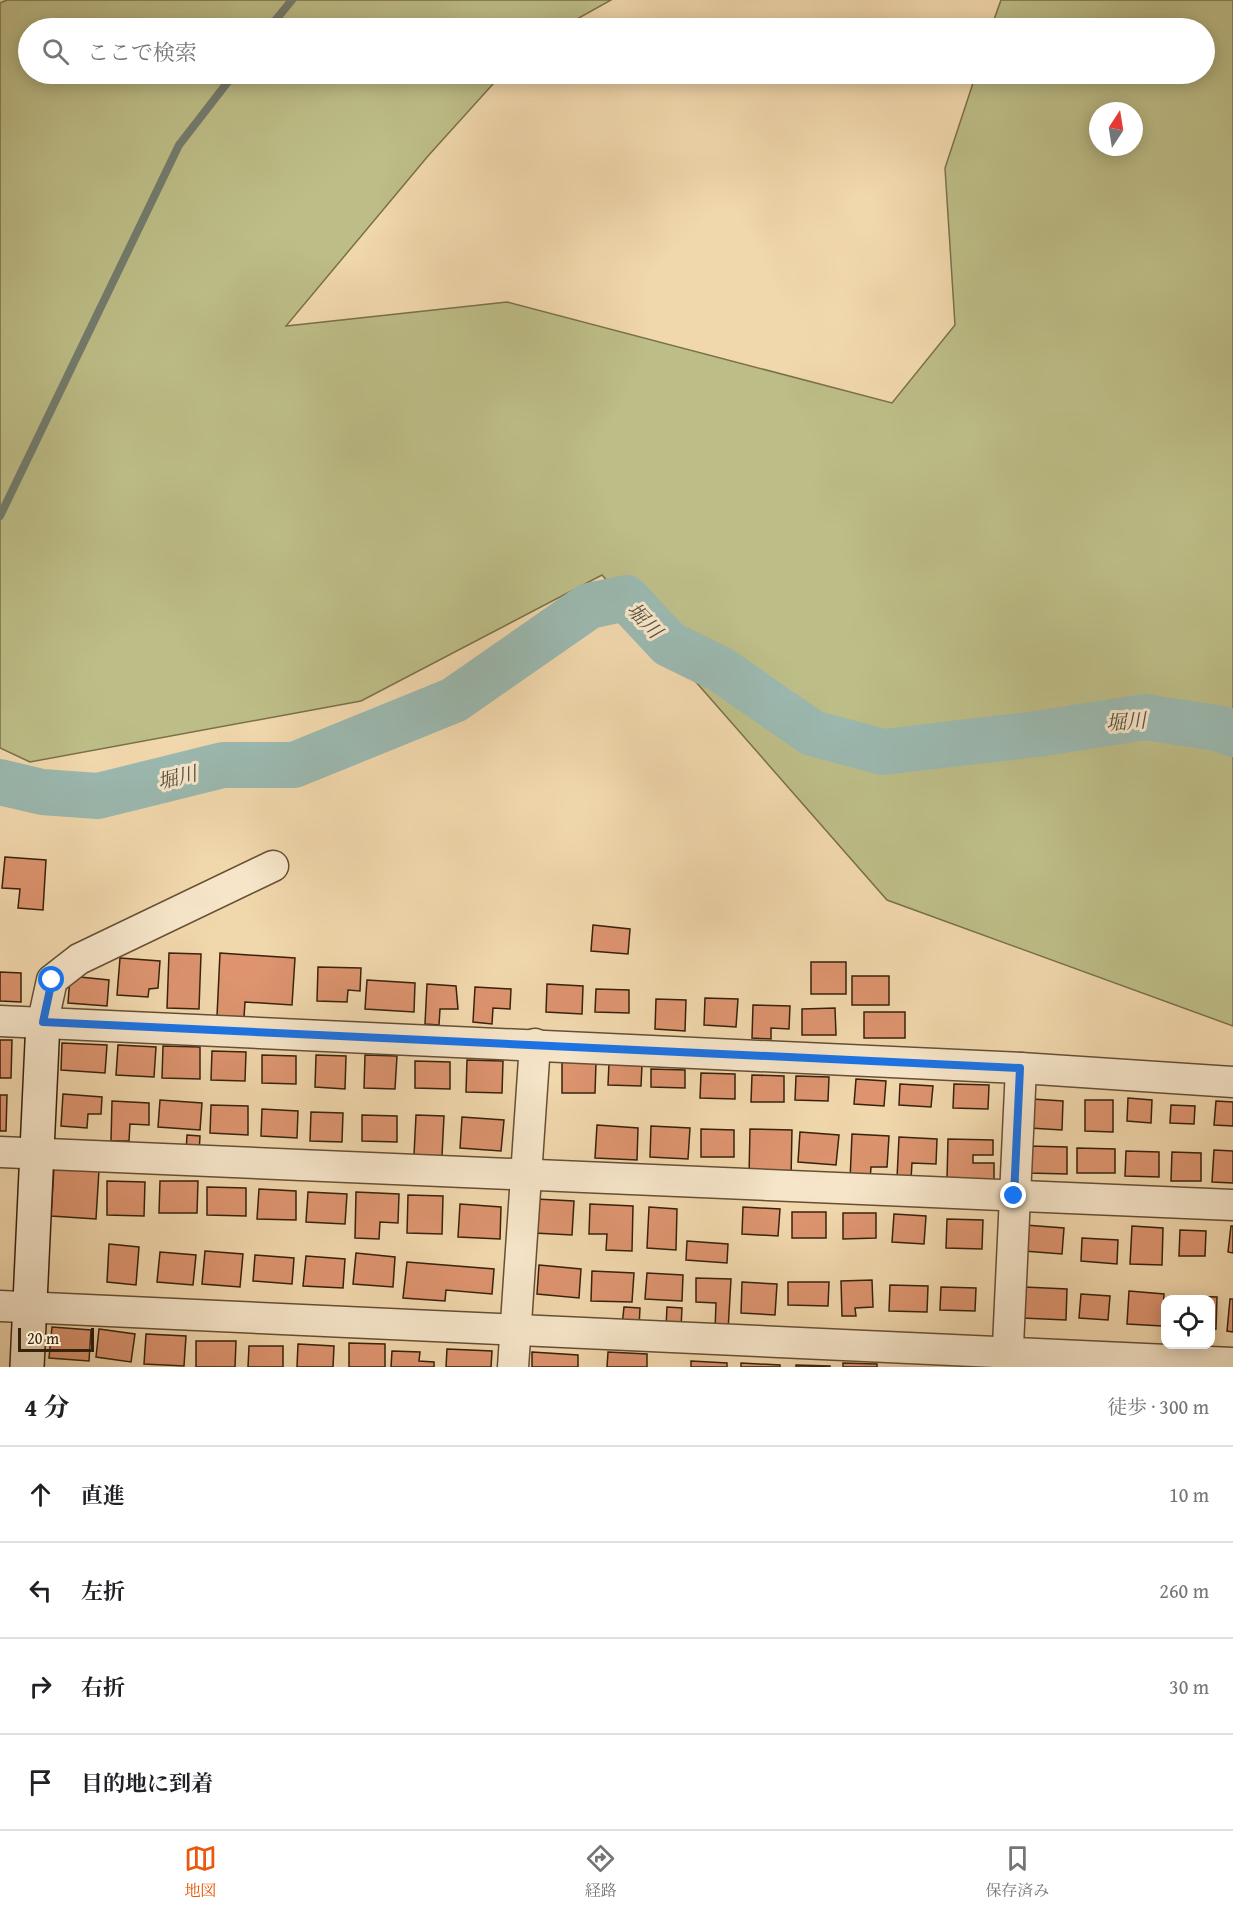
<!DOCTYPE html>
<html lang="ja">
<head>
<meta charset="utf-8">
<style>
  body { margin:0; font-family:"Gentium Book Plus","Noto Serif JP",serif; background:#f6f6f6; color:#202124 }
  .controls { position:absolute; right:18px; bottom:18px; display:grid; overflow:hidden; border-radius:12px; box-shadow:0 3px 15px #0003 }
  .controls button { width:54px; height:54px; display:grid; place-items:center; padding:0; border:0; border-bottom:2px solid #e0e0e0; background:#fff; color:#202124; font:30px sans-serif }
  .compass { position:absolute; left:1089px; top:102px; width:54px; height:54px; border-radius:50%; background:#fff; box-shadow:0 3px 15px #0003; rotate:12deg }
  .scale { position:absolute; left:18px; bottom:15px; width:76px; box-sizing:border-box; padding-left:6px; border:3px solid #38220c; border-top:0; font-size:16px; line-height:21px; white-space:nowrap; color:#38220c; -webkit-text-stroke:4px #f6e5c9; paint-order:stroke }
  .stop { position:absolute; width:18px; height:18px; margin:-14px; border:4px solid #1a73e8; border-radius:50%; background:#fff }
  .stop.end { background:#1a73e8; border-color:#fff; box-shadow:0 2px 6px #0008 }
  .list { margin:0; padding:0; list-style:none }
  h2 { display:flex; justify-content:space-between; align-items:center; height:78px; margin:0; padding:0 24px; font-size:26px }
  h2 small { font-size:20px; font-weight:400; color:#757577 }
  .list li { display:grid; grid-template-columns:39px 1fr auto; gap:18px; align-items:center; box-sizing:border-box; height:96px; padding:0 24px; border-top:2px solid #e0e0e0 }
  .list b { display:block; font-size:22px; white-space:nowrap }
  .list em { font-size:20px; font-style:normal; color:#757577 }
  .icon { flex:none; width:33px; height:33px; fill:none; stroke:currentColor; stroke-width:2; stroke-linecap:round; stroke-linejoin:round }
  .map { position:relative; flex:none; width:1233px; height:1367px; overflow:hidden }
  .search { position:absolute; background:#fff; box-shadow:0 3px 15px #0003; left:18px; right:18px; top:18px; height:66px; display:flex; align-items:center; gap:15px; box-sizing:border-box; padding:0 21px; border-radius:33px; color:#757577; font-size:22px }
  .sheet { height:462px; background:#fff }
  nav { display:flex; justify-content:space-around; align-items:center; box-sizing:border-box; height:84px; border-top:2px solid #e0e0e0; background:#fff; font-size:16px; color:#757577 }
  nav a { display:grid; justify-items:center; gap:3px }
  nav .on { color:#ea580c }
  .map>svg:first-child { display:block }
  .green { fill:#bdbd87; stroke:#7a704a; stroke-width:1.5; fill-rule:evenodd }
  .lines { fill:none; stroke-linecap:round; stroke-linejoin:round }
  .stream { stroke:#737c6e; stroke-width:8 }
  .river { stroke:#9bb8af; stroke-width:46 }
  .building { fill:#dd946f; stroke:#38220c; stroke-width:1.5 }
  .street-casing { stroke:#664f34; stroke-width:33 }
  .secondary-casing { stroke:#38220c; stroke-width:36 }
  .street { stroke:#f6e5c9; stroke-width:30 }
  .secondary { stroke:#f6e5c9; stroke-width:33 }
  .route { stroke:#1a73e8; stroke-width:8 }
  .labels { text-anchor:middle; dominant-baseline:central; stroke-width:6; stroke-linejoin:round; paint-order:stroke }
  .water-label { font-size:20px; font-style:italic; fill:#564f3d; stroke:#f6e5c9 }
</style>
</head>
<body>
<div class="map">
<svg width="1233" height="1367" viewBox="0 0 1233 1367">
  <rect width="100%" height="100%" fill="#f1d7ac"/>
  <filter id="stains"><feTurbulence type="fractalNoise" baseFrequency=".00333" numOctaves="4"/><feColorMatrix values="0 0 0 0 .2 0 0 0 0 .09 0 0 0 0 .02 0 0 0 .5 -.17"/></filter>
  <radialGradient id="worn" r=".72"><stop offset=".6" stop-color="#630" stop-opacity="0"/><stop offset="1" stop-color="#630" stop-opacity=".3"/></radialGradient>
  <path class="green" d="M7,0H611L561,28H28V74H502L428,156L286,326L507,302L892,403L955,325L945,168L976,74H1204V28H991L1001,0H1233V1026L887,900L602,575L361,701L30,762L0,748V3ZM1098,111H1134V147H1098Z"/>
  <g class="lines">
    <g class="stream">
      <polyline points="269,28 292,0"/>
      <polyline points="0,516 179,145 234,74"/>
    </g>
    <polyline class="river" points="0,782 42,792 98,796 223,765 294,765 454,700 589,606 626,598 669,644 720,669 812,733 883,752 1037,734 1145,717 1222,729 1233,734"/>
  </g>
  <g class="building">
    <polygon points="5,857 46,860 43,910 18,908 20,889 2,888"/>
    <polygon points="593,925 630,929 628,954 591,951"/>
    <polygon points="169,953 201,954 199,1009 167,1008"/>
    <polygon points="220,953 295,958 292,1005 245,1002 244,1017 217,1016"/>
    <polygon points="120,958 160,961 158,988 149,989 148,997 117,995"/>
    <rect x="811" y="962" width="35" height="32"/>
    <polygon points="318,967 361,968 360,991 348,990 347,1002 317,1001"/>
    <polygon points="0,972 21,973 21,1002 0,1001"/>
    <polygon points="70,976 109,980 107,1006 68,1003"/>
    <rect x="852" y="976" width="37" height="29"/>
    <polygon points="367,980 415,983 414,1012 365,1009"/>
    <polygon points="427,984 456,986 458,1009 440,1009 439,1025 425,1024"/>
    <polygon points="547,984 583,986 582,1014 546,1012"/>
    <polygon points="475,987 511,989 510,1009 493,1008 492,1024 473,1022"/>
    <polygon points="596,989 629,990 629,1013 595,1012"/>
    <polygon points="705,998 738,999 736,1027 704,1025"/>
    <polygon points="656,999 686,1000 685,1031 655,1029"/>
    <polygon points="753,1005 790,1006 789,1029 771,1028 771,1039 752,1038"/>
    <polygon points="835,1008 836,1035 802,1035 802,1009"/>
    <rect x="864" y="1012" width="41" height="26"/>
    <polygon points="0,1040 12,1040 11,1078 0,1078"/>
    <polygon points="62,1043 107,1045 105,1073 61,1070"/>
    <polygon points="118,1045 156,1047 154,1077 116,1075"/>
    <polygon points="163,1046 200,1047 200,1079 162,1078"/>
    <polygon points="212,1051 246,1052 245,1081 211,1080"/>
    <polygon points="262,1055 296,1056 296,1084 262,1083"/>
    <polygon points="316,1055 346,1056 345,1089 315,1087"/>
    <polygon points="365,1055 397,1056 395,1089 364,1088"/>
    <polygon points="467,1060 503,1061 502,1093 466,1092"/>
    <polygon points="415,1061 450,1062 450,1089 415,1088"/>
    <polygon points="562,1061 596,1062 595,1093 562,1093"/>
    <polygon points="609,1063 642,1065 641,1086 608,1085"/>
    <polygon points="651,1069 685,1070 685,1088 651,1087"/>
    <polygon points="701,1073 735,1074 735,1099 700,1098"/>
    <polygon points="752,1075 784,1076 784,1102 751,1102"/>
    <polygon points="796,1076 829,1077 828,1101 795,1100"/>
    <polygon points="856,1079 886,1081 884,1106 854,1104"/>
    <polygon points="900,1084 933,1086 931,1107 899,1105"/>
    <polygon points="954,1084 989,1085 988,1109 953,1108"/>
    <polygon points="63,1094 102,1097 101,1114 88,1114 87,1128 61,1126"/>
    <polygon points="0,1095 7,1095 6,1131 0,1131"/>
    <polygon points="1128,1098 1152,1100 1151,1123 1127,1121"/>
    <polygon points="1032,1099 1063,1101 1062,1130 1030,1128"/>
    <polygon points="160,1100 202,1103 200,1130 158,1127"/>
    <polygon points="1085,1100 1113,1100 1113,1132 1085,1131"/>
    <polygon points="112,1101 149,1103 149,1125 130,1124 129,1141 111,1141"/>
    <polygon points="1216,1101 1233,1102 1233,1126 1214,1125"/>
    <polygon points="211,1105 248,1106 248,1135 210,1133"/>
    <polygon points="1171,1105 1195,1106 1194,1124 1170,1123"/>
    <polygon points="262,1109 298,1111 297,1138 261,1136"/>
    <polygon points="311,1112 343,1113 342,1142 310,1141"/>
    <polygon points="362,1115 397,1116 397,1142 362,1141"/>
    <polygon points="416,1115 444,1116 442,1156 414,1155"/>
    <polygon points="462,1117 504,1120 501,1151 460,1148"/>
    <polygon points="597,1125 638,1128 637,1160 595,1158"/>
    <polygon points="651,1126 690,1128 688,1159 650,1157"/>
    <polygon points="701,1129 734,1130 734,1157 701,1157"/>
    <polygon points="750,1129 792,1130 791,1178 749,1176"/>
    <polygon points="800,1132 839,1135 836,1165 798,1162"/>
    <polygon points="852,1134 889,1136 887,1167 871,1167 870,1180 850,1180"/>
    <polygon points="187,1135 200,1136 199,1153 186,1152"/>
    <polygon points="899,1137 937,1139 936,1164 912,1163 911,1179 897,1178"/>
    <polygon points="948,1139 993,1140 993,1155 973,1155 973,1163 994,1163 994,1180 947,1179"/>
    <polygon points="1028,1146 1067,1147 1067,1174 1028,1173"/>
    <polygon points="1077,1148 1115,1149 1115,1173 1077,1173"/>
    <polygon points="1214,1150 1233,1151 1233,1183 1212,1182"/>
    <polygon points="1126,1151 1159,1152 1159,1177 1125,1176"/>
    <polygon points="1172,1152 1201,1153 1201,1181 1171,1181"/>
    <polygon points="54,1167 99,1170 96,1219 51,1216"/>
    <polygon points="107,1181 145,1182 144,1216 107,1215"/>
    <polygon points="160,1181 198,1181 197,1213 159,1213"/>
    <polygon points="207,1187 246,1188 246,1216 207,1215"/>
    <polygon points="259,1189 296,1191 296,1220 257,1219"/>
    <polygon points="308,1192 347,1194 345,1224 306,1222"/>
    <polygon points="356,1192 399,1194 398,1223 380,1222 379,1239 355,1238"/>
    <polygon points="408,1195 443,1196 442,1234 407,1233"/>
    <polygon points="536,1199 574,1201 572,1235 534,1233"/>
    <polygon points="460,1204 501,1207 500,1239 458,1237"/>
    <polygon points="590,1204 633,1206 632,1251 606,1250 607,1234 589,1234"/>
    <polygon points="649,1207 677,1209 676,1250 647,1248"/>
    <polygon points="743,1207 780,1209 778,1236 742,1234"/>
    <rect x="792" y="1212" width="34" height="26"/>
    <polygon points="843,1213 876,1213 876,1238 843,1239"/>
    <polygon points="894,1214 926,1216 924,1244 892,1242"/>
    <polygon points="947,1219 983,1220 982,1249 946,1248"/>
    <polygon points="1025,1225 1064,1228 1062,1254 1024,1251"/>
    <polygon points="1132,1226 1163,1228 1162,1265 1130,1264"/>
    <polygon points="1231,1226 1233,1226 1233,1253 1228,1252"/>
    <polygon points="1180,1230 1206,1231 1205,1256 1179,1256"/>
    <polygon points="1082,1238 1118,1240 1117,1264 1081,1261"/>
    <polygon points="687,1241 728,1244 727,1263 686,1260"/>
    <polygon points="109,1244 139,1247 136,1285 107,1282"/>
    <polygon points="205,1251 243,1254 240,1287 202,1284"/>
    <polygon points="160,1252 196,1255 193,1285 157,1282"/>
    <polygon points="356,1253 395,1257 393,1287 353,1284"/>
    <polygon points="255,1255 294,1258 292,1284 253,1281"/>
    <polygon points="306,1256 345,1259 343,1288 303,1286"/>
    <polygon points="407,1262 494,1269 492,1294 446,1290 445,1301 403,1298"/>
    <polygon points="539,1265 581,1269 579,1298 537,1294"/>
    <polygon points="592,1271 634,1273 632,1302 591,1301"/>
    <polygon points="647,1273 683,1275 682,1301 645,1299"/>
    <polygon points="696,1278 731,1279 728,1331 715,1330 716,1303 696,1302"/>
    <polygon points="872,1280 873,1307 855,1308 856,1316 842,1316 841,1281"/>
    <polygon points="742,1282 777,1284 775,1315 741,1313"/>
    <polygon points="788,1282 829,1282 828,1306 788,1305"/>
    <polygon points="890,1285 928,1286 927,1312 889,1311"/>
    <polygon points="941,1287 976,1288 975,1311 940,1310"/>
    <polygon points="1024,1287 1067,1289 1066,1320 1022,1318"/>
    <polygon points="1129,1291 1164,1294 1162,1326 1127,1324"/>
    <polygon points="1081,1294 1110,1296 1108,1320 1079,1318"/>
    <polygon points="1179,1296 1217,1297 1216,1329 1210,1328 1210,1300 1179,1300"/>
    <polygon points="1230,1299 1233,1299 1233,1332 1227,1331"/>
    <polygon points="624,1307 640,1308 639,1327 622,1326"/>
    <polygon points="667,1307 682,1308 681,1328 666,1327"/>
    <polygon points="52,1327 91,1330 89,1361 49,1358"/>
    <polygon points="99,1329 135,1334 131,1362 96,1357"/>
    <polygon points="146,1334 186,1336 184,1366 144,1364"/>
    <polygon points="196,1341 236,1341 235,1367 196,1367"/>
    <polygon points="349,1343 385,1344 385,1367 349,1367"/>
    <polygon points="298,1344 334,1346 333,1367 297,1367"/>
    <polygon points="249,1346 283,1346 283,1367 248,1367"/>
    <polygon points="447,1349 492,1351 491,1367 446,1367"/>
    <polygon points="392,1351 420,1352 419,1361 434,1362 434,1367 391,1367"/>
    <polygon points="532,1352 578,1355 578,1367 532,1367"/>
    <polygon points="608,1352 647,1354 647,1367 607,1367"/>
    <polygon points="691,1361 727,1363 727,1367 691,1367"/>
    <polygon points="741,1363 780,1365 780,1367 741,1367"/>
    <polygon points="843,1363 877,1364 877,1367 843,1367"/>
    <polygon points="796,1365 830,1366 830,1367 796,1367"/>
  </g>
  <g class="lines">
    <defs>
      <g id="street">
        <polyline points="0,1021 1021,1068 1233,1082"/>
        <polyline points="43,1021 52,980 79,959 273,866"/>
        <polyline points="0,1152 1233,1205"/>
        <polyline points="0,1306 1233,1363"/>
        <polyline points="513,1367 535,1044"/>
        <polyline points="1007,1367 1021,1068"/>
      </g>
      <polyline id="secondary" points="27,1367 43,1021"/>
    </defs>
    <use href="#street" class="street-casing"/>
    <use href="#secondary" class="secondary-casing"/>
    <use href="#street" class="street"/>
    <use href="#secondary" class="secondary"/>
  </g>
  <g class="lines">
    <polyline class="route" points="52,980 43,1022 1020,1068 1014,1196"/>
  </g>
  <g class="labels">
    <g class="water-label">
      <text transform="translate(645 620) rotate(46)">堀川</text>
      <text transform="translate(1126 721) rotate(-4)">堀川</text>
      <text transform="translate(177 777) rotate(-14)">堀川</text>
    </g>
  </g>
  <rect width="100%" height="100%" filter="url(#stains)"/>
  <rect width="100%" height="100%" fill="url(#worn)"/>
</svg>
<div class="controls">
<button><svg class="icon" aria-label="locate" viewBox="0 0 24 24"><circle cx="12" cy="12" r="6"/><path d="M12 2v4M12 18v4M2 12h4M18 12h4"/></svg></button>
</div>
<svg class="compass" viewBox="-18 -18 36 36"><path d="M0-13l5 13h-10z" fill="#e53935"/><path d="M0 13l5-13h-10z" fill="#757577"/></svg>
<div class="scale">20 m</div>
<div class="stop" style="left:52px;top:980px"></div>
<div class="stop end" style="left:1014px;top:1196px"></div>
<div class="search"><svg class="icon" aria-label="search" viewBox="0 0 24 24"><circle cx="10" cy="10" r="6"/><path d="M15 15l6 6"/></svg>ここで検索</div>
</div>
<section class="sheet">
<h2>4 分<small>徒歩 · 300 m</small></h2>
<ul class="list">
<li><svg class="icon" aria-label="ahead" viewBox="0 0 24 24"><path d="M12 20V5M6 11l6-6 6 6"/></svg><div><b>直進</b></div><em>10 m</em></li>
<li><svg class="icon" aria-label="left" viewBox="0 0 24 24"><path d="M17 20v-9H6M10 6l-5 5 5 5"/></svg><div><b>左折</b></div><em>260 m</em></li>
<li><svg class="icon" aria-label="right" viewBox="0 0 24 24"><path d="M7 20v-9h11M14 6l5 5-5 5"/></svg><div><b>右折</b></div><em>30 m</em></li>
<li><svg class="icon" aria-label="arrive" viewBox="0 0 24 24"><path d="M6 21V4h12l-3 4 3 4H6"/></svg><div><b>目的地に到着</b></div></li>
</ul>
</section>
<nav>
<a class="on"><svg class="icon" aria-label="map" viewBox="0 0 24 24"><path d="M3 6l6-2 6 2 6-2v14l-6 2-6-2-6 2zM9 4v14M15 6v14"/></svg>地図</a>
<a><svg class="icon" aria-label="directions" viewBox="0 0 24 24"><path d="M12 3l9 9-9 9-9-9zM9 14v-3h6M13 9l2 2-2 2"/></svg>経路</a>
<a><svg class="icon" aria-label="saved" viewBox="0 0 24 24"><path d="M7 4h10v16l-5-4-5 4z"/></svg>保存済み</a>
</nav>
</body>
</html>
